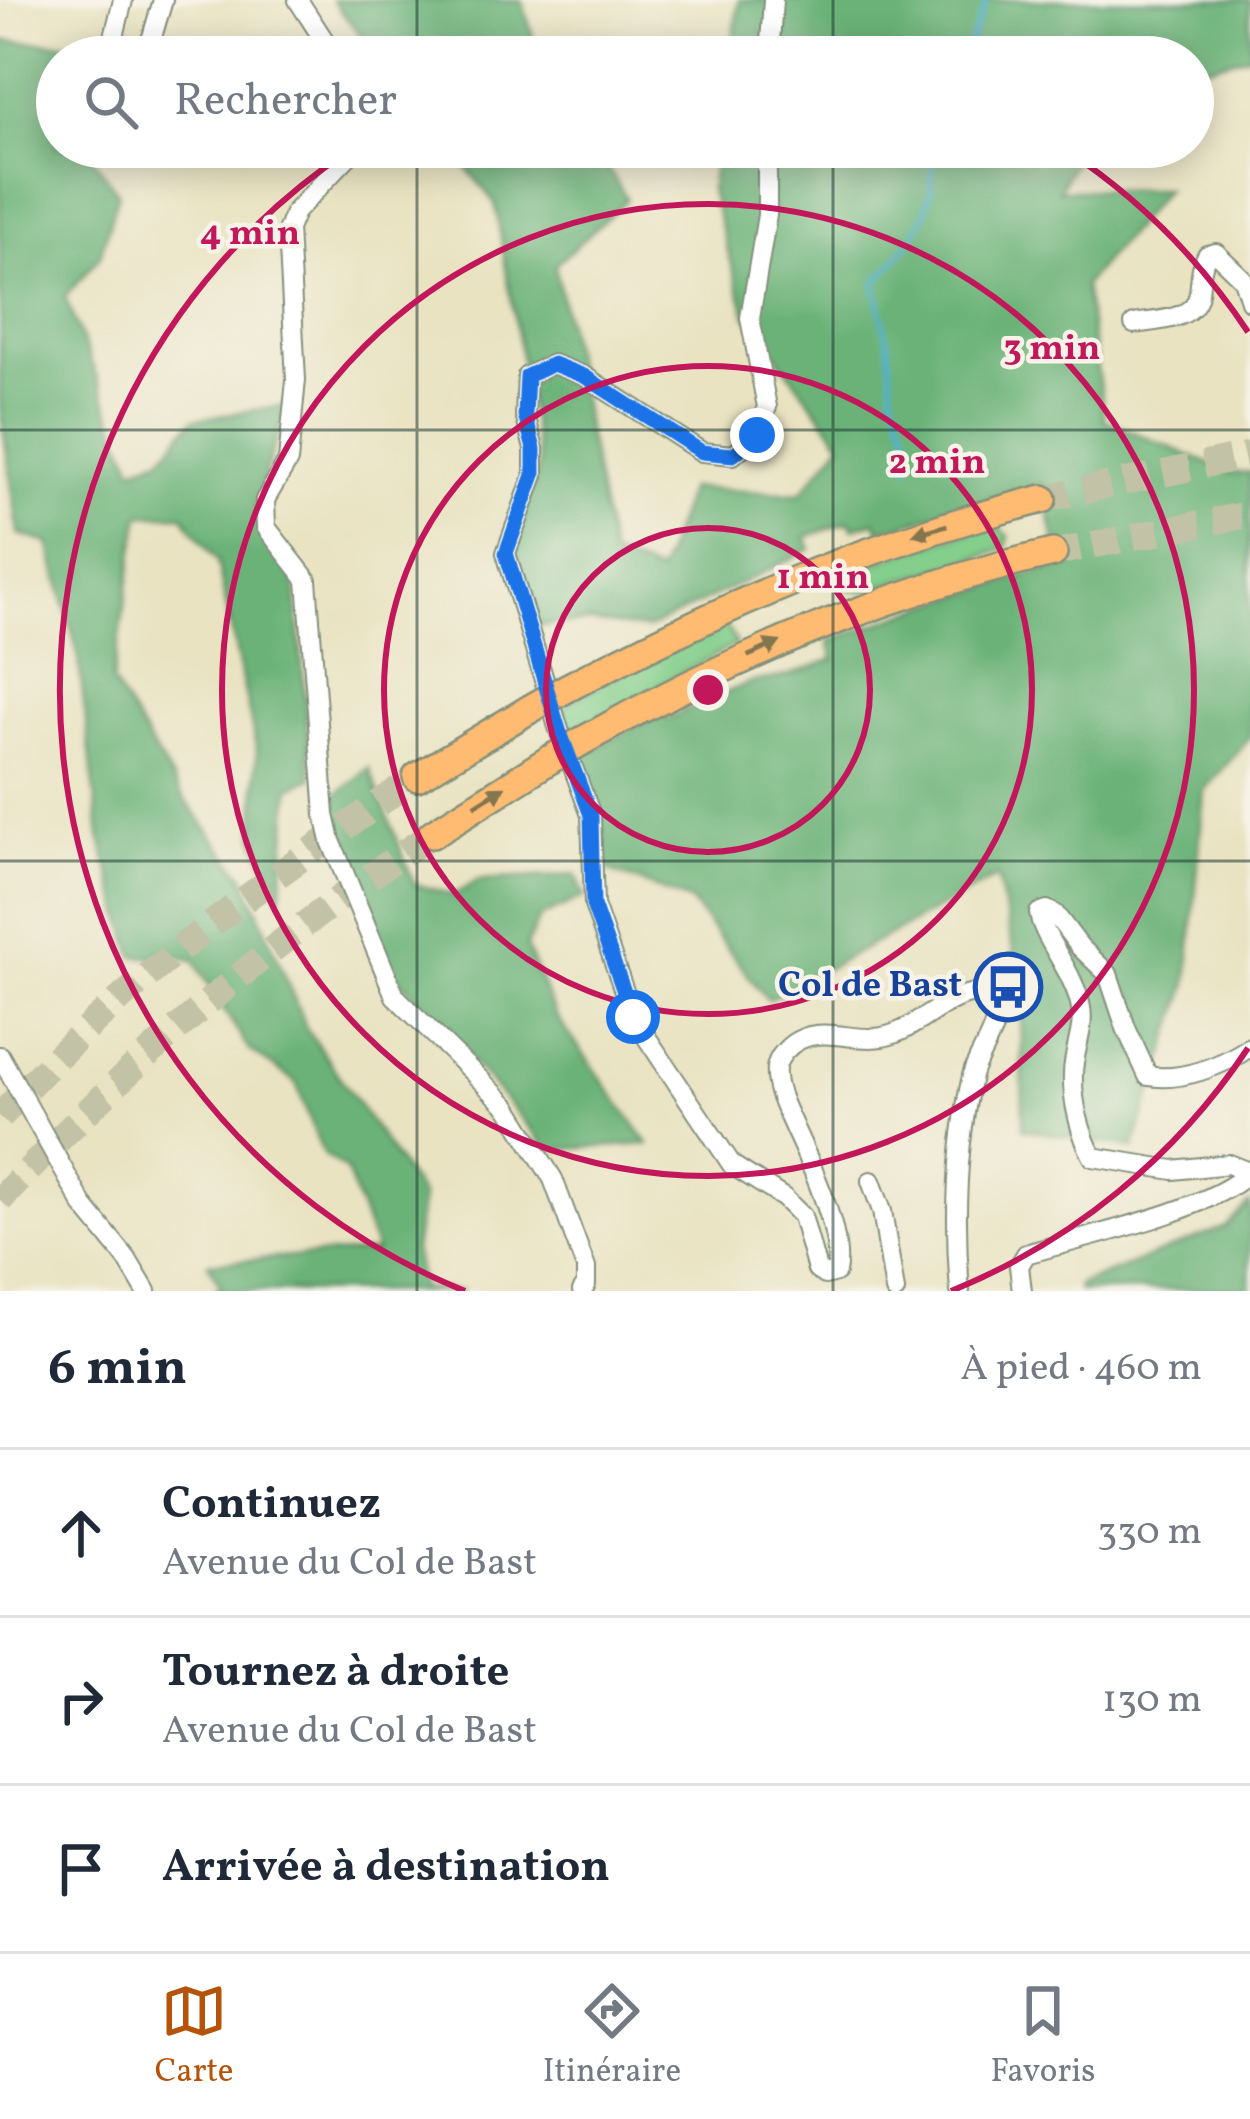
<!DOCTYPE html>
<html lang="fr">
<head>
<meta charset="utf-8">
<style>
  body { margin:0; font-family:Vollkorn,serif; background:#f2f2f3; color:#1f2937 }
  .stop { position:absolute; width:36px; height:36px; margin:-27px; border:9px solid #1a73e8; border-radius:50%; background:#fff }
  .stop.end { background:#1a73e8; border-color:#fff; box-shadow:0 3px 12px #0008 }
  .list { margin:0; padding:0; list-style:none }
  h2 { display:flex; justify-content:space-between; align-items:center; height:156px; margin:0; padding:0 48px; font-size:51px }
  h2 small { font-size:39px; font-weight:400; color:#747a83 }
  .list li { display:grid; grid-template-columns:78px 1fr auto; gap:36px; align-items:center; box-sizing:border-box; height:168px; padding:0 48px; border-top:3px solid #e0e1e3 }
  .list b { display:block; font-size:45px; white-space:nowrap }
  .list p { margin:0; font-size:39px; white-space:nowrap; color:#747a83 }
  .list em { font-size:39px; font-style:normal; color:#747a83 }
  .icon { flex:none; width:66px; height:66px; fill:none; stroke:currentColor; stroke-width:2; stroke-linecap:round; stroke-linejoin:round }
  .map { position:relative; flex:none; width:1250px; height:1291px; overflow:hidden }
  .search { position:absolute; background:#fff; box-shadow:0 6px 30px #0003; left:36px; right:36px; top:36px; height:132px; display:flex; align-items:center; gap:30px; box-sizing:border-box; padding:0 42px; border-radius:66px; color:#747a83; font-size:45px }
  .sheet { height:660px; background:#fff }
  nav { display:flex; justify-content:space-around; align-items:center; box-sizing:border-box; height:168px; border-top:3px solid #e0e1e3; background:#fff; font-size:33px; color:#747a83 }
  nav a { display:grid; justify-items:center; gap:6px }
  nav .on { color:#b45309 }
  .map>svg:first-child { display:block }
  .green { fill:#84cf8c; stroke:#528660; stroke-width:3 }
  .forest { fill:#6bb278; stroke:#457856; stroke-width:3 }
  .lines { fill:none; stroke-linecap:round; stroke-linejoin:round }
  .stream { stroke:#50b1cf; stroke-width:4.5 }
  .highway-tunnel { stroke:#c1c2a6; stroke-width:27; stroke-dasharray:27 14; stroke-linecap:butt }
  .minor-casing { stroke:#84907b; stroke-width:22 }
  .highway-casing { stroke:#84907b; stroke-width:32 }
  .minor { stroke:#fff; stroke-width:18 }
  .highway { stroke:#febb71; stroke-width:27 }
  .highway-bridge-casing { stroke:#84907b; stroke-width:32; stroke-linecap:butt }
  .highway-bridge { stroke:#febb71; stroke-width:27 }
  .oneway { fill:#83764f }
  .route { stroke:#1a73e8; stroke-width:15 }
  .grid { fill:none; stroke:#1f3d34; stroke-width:3; stroke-opacity:0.55 }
  .ring { fill:none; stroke:#c2185b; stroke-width:6 }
  .labels { text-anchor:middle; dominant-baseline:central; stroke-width:9; stroke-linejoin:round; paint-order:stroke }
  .transit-label { font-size:36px; font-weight:bold; fill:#164399; stroke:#f7f3e8; text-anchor:end }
  .centre { fill:#c2185b; stroke:#f7f3e8; stroke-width:6 }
  .ring-label { font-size:36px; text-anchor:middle; font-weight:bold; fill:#c2185b; stroke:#f7f3e8; stroke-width:9; stroke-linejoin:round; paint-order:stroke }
</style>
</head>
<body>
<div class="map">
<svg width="1250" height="1291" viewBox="0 0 1250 1291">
  <rect width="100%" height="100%" fill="#f7f3e8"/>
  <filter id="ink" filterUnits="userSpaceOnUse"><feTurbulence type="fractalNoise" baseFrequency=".00833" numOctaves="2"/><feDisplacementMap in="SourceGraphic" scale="24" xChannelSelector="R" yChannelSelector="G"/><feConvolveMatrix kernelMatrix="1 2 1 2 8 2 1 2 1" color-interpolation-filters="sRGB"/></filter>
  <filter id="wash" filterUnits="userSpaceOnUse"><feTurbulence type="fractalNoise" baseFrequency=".004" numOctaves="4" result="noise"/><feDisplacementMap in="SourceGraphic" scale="48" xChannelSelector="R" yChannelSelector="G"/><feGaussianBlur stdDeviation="2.7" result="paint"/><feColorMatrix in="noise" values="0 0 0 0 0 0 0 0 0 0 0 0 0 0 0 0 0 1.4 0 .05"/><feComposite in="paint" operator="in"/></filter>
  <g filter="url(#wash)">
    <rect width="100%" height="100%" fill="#e9e3c2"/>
    <g class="green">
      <polygon points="993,524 1009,536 1006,546 998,551 865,591 846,588 857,568"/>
      <polygon points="725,624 736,644 571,733 562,706 627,669"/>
    </g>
    <g class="forest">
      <polygon points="332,0 522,0 539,57 378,57"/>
      <polygon points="739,0 1250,0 1250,55 1193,70 1193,57 731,57"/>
      <polygon points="0,41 91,44 89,57 57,57 57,147 86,147 118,194 100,256 65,297 133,468 161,458 193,420 287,405 255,506 266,543 294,570 312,778 290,788 281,902 255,837 257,751 217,561 183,515 140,515 112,682 182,796 245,878 306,1028 422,1197 414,1250 422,1289 463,1291 213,1291 221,1287 208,1263 376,1251 346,1170 323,1154 296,1082 249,1050 193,959 134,956 100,836 78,654 49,543 19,534 0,407"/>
      <path d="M450,147H594L627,199L555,265L611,555L659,573L689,488L800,494L842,443L747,316L710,190L717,147H1081L1059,190L1166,189L1084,285L1105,420L1231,473L1250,472V738L1204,790L1188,983L1134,1148L1023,1129L1021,983L997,877L768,1000L690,901L598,866C599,817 602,803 578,758L661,712L666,719L751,682L788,676L834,659L829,641L928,605L1060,565L1043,484L880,531L876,521L853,528L850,521L806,537L811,549L647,629L591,622L536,626L514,553L539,464L495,203Z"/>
      <polygon points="369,768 414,884 454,895 479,880 576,875 584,897 539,918 526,947 555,1015 649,1144 549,1150 387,965 331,819 331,799"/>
      <polygon points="1250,1203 1250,1288 1079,1291 1078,1285 1226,1227"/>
    </g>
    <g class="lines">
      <g class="stream">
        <polyline points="964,57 987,0"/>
        <path d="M908,468L907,432L893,396L888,342L875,283C915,241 939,207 931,147"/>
      </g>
    </g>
  </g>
  <g filter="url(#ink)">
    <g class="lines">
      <g class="highway-tunnel">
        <polyline points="1043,499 1250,455"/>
        <polyline points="1053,553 1250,514"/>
        <path d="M0,1117C119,983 271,878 417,777"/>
        <path d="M0,1200C131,1061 273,939 432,834"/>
      </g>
      <defs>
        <g id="minor">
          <polyline points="298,0 335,57"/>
          <polyline points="109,57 123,0"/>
          <polyline points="146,57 163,0"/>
          <polyline points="769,57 773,0"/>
          <polyline points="357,147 295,212 288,229 296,380 288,461 265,500 266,527 307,580 325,815 331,841 395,996 508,1107 553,1179 586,1268 586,1285 582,1291"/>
          <path d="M767,147V215L750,318L767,407L757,435L733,455L702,452L584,376L553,364L527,376L525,415L534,449V475L506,553L559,730L591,815L594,905L633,1017L732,1165L784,1198L802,1216L817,1270L825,1275L836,1272C844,1236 811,1164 795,1130C787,1111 774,1089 776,1068C778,1056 789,1045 799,1040C825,1027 855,1042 882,1037C919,1031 946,991 983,993C1015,1012 978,1050 972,1076C956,1147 954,1219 960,1291"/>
          <path d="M1134,324C1157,320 1195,321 1199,293C1201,279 1200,267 1207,255L1216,253L1243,279L1250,301"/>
          <polyline points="0,1056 83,1205 127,1259 146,1291"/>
          <polyline points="871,1181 882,1211 895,1291"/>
          <path d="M1022,1291L1019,1266L1026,1254C1080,1238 1214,1210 1249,1172L1229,1164L1173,1170L1093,1157C1080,1134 1072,1100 1073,1074C1073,1052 1085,1029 1081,1008C1075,973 1042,937 1039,913L1047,910L1055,914L1080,947L1108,974L1126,1028L1148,1076C1181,1082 1222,1066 1250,1047"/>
        </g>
        <g id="highway">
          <path d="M567,688C724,605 869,543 1043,499"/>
          <path d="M584,740C732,657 887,591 1053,553"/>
          <polyline points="417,777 530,709"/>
          <polyline points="432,834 549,760"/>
        </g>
      </defs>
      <use href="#minor" class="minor-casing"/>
      <use href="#highway" class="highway-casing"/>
      <use href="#minor" class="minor"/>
      <use href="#highway" class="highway"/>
      <defs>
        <g id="highway-bridge">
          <polyline points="530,709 567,688"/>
          <polyline points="549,760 584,740"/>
        </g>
      </defs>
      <use href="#highway-bridge" class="highway-bridge-casing"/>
      <use href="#highway-bridge" class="highway-bridge"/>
    </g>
    <defs><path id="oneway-solid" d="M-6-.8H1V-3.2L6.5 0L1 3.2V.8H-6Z" transform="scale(3)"/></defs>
    <g class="oneway">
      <use href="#oneway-solid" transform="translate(930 530) rotate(164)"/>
      <use href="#oneway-solid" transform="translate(764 649) rotate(-24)"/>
      <use href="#oneway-solid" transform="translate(490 796) rotate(-32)"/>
    </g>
  </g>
  <g class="lines" filter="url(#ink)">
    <polyline class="route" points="633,1017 593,905 591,815 559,730 506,553 534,475 534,449 525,415 527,376 553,364 584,376 702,452 733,455 757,435"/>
  </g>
  <path class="grid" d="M417,0V57M833,0V57M417,147V1291M833,147V1291M0,430H1250M0,861H1250"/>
  <g class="ring">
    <circle cx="708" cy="690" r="162"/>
    <circle cx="708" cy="690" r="324"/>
    <circle cx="708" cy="690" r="486"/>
    <path d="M1248 1048A648 648 0 0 1 951 1291M465 1291A648 648 0 0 1 350 150M573 56A648 648 0 0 1 843 56M1066 150A648 648 0 0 1 1248 332"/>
  </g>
  <defs>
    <symbol id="bus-ring" viewBox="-11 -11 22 22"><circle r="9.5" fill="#f7f3e8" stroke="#1a4fb4" stroke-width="1.5"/><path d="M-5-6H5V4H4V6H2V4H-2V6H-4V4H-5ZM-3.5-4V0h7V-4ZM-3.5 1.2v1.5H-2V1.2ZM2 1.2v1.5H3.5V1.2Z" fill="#1a4fb4"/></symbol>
  </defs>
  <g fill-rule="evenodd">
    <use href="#bus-ring" x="970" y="949" width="76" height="76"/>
  </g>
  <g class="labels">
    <g class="transit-label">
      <text x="962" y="987">Col de Bast</text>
    </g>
  </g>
  <circle cx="708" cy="690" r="18" class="centre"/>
  <g class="ring-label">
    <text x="250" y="244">4 min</text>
    <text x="1052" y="359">3 min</text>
    <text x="937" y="473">2 min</text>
    <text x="823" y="588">1 min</text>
  </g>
</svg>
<div class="stop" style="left:633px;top:1017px"></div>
<div class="stop end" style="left:757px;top:435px"></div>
<div class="search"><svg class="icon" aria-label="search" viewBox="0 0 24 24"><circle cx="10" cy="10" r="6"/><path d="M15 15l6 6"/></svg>Rechercher</div>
</div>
<section class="sheet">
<h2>6 min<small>À pied · 460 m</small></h2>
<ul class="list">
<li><svg class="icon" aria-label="ahead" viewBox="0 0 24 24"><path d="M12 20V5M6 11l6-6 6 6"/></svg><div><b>Continuez</b><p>Avenue du Col de Bast</p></div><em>330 m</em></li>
<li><svg class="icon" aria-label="right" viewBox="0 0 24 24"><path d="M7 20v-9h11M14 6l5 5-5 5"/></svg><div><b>Tournez à droite</b><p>Avenue du Col de Bast</p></div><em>130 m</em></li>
<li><svg class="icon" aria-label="arrive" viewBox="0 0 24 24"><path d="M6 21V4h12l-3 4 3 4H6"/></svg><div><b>Arrivée à destination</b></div></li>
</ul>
</section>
<nav>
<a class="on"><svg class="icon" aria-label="map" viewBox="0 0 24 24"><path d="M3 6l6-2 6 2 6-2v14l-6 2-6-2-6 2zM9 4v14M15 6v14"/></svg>Carte</a>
<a><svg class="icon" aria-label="directions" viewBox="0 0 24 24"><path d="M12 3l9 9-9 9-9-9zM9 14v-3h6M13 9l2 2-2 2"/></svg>Itinéraire</a>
<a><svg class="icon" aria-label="saved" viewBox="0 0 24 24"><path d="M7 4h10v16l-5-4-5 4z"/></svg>Favoris</a>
</nav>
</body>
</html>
